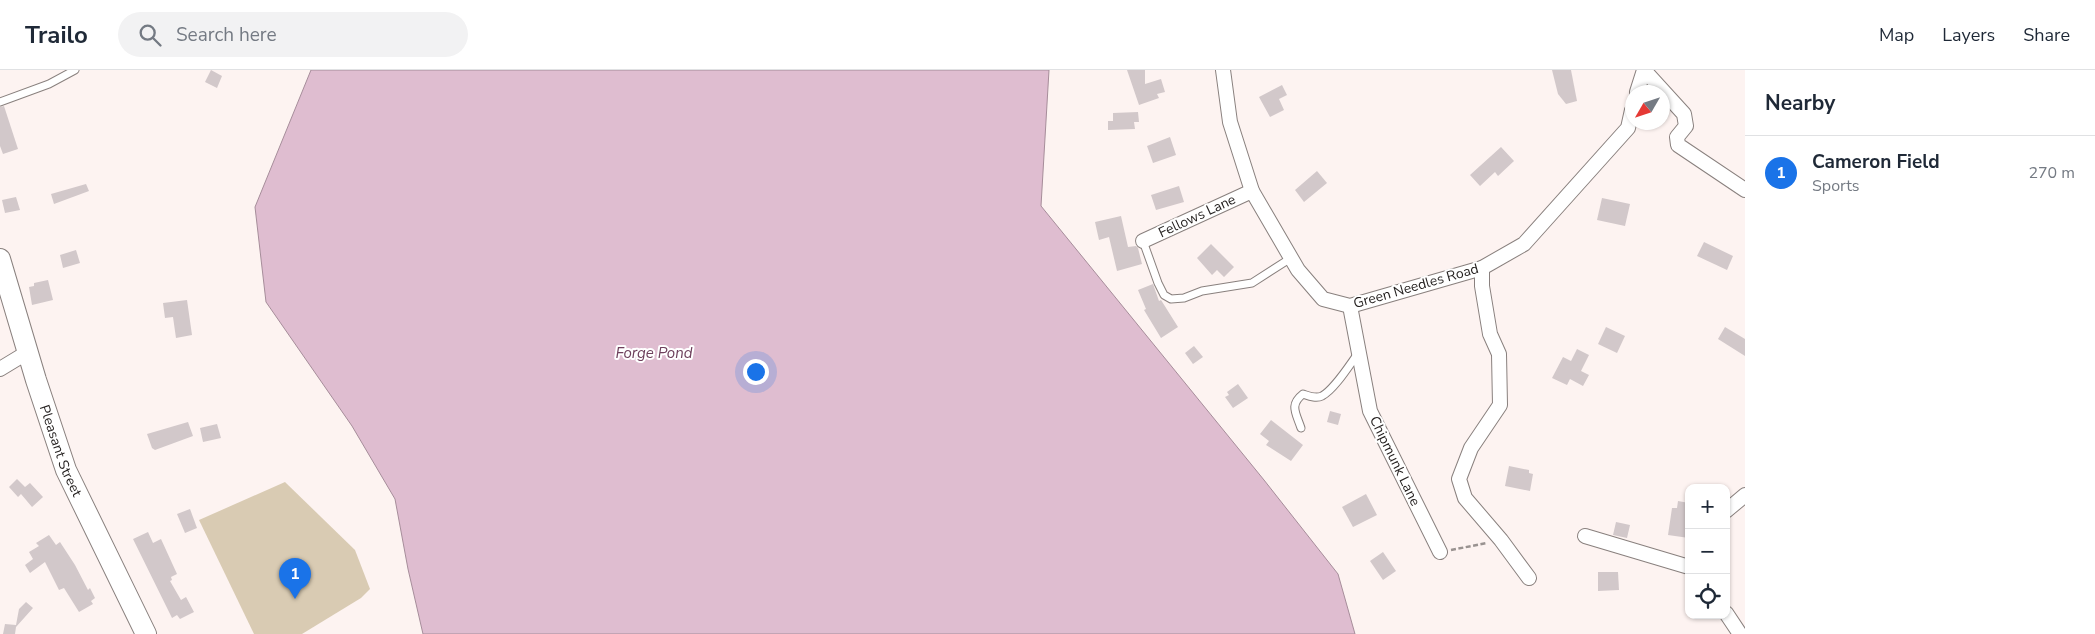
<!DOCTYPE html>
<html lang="en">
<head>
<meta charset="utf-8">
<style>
  body { margin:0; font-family:"Nunito Sans",sans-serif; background:#f2f2f3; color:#1f2937 }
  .controls { position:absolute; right:15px; bottom:15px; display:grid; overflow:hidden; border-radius:10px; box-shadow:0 1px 4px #0004 }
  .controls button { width:45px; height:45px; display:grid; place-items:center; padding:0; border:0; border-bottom:1px solid #e0e1e3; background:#fff; color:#1f2937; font:25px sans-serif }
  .compass { position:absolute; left:1625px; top:15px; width:45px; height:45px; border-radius:50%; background:#fff; box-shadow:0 1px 4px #0004; rotate:231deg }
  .you { position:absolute; left:755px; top:301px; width:18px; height:18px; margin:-12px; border:4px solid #fff; border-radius:50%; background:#1a73e8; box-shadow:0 0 0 8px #1a73e833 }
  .badge { display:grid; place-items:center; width:32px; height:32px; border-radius:50%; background:#1a73e8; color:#fff; font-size:16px; font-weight:700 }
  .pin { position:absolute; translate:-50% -41px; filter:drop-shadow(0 1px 2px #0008) }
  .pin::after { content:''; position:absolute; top:26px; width:18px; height:15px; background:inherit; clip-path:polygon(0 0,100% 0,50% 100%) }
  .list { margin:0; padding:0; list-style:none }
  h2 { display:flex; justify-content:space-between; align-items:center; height:65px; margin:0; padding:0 20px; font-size:21px }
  h2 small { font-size:16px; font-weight:400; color:#747a83 }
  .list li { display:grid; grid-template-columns:32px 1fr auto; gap:15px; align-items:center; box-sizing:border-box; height:75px; padding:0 20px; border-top:1px solid #e0e1e3 }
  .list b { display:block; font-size:19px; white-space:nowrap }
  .list p { margin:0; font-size:16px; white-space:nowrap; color:#747a83 }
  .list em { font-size:16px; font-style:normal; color:#747a83 }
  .icon { flex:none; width:28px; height:28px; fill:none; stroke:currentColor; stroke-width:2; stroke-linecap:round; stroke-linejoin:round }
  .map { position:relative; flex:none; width:1745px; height:564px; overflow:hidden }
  header { display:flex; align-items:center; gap:30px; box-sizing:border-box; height:70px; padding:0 25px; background:#fff; border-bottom:1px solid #e0e1e3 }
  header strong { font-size:24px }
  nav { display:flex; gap:28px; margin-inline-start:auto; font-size:18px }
  .search { width:350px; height:45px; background:#f2f2f3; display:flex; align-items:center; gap:12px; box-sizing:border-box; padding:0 18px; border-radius:28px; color:#747a83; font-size:19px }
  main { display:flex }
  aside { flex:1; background:#fff }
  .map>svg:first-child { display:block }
  .green { fill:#d9cbb3 }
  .water { fill:#dfbdd0; stroke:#a68d9a }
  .building { fill:#d2c8ca }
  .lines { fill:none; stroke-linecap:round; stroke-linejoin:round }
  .lane-casing { stroke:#89807e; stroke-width:9 }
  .street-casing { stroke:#89807e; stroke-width:16 }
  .secondary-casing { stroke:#89807e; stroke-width:22 }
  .path { stroke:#999290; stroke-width:2.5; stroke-dasharray:5 2.5; stroke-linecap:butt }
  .lane { stroke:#fff; stroke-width:7 }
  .street { stroke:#fff; stroke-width:14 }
  .secondary { stroke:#fff; stroke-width:20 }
  .labels { text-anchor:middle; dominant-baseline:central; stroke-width:4; stroke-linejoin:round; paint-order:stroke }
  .street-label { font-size:14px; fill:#221e1d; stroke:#fff }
  .water-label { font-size:15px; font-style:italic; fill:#6e405c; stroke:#fff }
</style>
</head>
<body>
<header>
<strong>Trailo</strong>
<div class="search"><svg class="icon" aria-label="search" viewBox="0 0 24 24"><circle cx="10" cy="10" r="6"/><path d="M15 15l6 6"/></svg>Search here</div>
<nav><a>Map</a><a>Layers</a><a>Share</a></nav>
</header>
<main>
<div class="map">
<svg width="1745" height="564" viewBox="0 0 1745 564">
  <rect width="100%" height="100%" fill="#fdf3f1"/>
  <polygon class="green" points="285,412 355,480 370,519 361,528 302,564 254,564 199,450"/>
  <polygon class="water" points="311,0 1049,0 1041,136 1264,410 1338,504 1355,564 423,564 408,499 395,429 352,356 266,232 255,137"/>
  <g class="building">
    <polygon points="211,0 222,6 217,18 205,12"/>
    <polygon points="1127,0 1145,0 1145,14 1161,9 1165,22 1157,24 1159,28 1139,35"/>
    <polygon points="1552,0 1571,0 1577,31 1566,34 1558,24"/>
    <polygon points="1282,15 1287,25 1279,29 1284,40 1270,47 1259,27"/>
    <polygon points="4,36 18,79 3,84 0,76 0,37"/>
    <polygon points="1138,42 1139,52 1134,52 1135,59 1108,60 1108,51 1113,51 1113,43"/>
    <polygon points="1170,67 1176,85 1153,93 1147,76"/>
    <polygon points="1501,77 1514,91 1498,106 1495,102 1480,116 1470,105"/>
    <polygon points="1317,101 1327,113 1304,132 1295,120"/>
    <polygon points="86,114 89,121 54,134 51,124"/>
    <polygon points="1179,116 1184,132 1156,140 1151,125"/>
    <polygon points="16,127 20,140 5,143 2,130"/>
    <polygon points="1602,128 1630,134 1625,156 1597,150"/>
    <polygon points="1121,146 1128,177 1136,176 1138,178 1142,194 1117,201 1109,167 1099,170 1095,152"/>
    <polygon points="1704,172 1733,186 1727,200 1697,186"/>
    <polygon points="1211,174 1234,197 1224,207 1217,200 1212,205 1197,188"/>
    <polygon points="76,180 80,193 63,198 60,185"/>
    <polygon points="48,210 53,230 32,235 29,217 34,216 34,213"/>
    <polygon points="1153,214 1159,231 1161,230 1178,257 1161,268 1144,240 1146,239 1138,220"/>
    <polygon points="187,230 192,265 176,268 173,247 165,248 163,233"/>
    <polygon points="1606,257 1625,266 1617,283 1598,274"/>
    <polygon points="1725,257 1745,269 1745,286 1718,269"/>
    <polygon points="1194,276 1203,287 1193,294 1185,283"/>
    <polygon points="1577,279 1589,285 1581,301 1589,305 1583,316 1570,309 1567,315 1552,308 1563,287 1571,291"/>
    <polygon points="1238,314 1248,328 1233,338 1225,327 1229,325 1227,322"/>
    <polygon points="1330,341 1341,344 1338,355 1327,352"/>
    <polygon points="1271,350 1303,375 1291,391 1266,375 1269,371 1260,364"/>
    <polygon points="188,352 193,366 155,380 152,378 147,364"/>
    <polygon points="217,354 221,368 203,372 200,358"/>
    <polygon points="1509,396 1529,400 1529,403 1533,404 1530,421 1505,416"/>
    <polygon points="17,409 25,417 30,413 43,427 32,437 21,424 18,427 9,417"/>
    <polygon points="1366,424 1377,445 1353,457 1342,437"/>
    <polygon points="1678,431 1689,433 1689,468 1668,465 1672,438 1677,438"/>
    <polygon points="190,439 197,458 185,463 177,444"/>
    <polygon points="1616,452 1630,455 1627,468 1613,465"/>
    <polygon points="148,462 153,473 161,469 177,504 171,507 172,510 170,511 181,530 186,527 194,542 180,549 177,545 172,548 133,469"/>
    <polygon points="49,465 56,475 60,472 75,495 88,520 90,518 95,528 91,531 93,534 79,542 64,518 59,520 45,492 30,503 25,495 33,489 29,482 39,476 36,473"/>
    <polygon points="1383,482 1396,501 1383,510 1370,491"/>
    <polygon points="1598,502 1618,502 1619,520 1598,521"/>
    <polygon points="26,532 33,538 16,557 15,564 3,564 5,554 16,555 19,539"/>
  </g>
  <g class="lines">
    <defs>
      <g id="lane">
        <polyline points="0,32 49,14 75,0"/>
        <polyline points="1143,171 1158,213 1164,225 1171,229 1184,228 1202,221 1252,213 1291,188"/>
        <path d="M1301,358C1296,343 1289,335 1303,324C1309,326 1316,329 1322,326C1335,319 1350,294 1359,282"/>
      </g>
      <g id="street">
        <polyline points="1223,0 1230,52 1252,121 1298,200 1323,229 1350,236 1482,198 1524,174 1628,58 1632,40"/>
        <polyline points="1644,0 1684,44 1686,56 1677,67 1678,75 1745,120"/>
        <polyline points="1637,22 1644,0"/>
        <polyline points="1143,171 1252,121"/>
        <polyline points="1482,198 1482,216 1490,264 1499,284 1500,335 1471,378 1459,409 1465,428 1501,470 1529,508"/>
        <polyline points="1350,236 1370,341 1440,482"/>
        <polyline points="0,299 28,282"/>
        <polyline points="1726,441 1745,425"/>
        <polyline points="1585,466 1689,497"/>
        <polyline points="1726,543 1740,564"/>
      </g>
      <g id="secondary">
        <path id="s1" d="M0,189L36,310L66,400L146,564"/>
      </g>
    </defs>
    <use href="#lane" class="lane-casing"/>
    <use href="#street" class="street-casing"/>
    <use href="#secondary" class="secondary-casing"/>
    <polyline class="path" points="1451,480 1487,473"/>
    <use href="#lane" class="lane"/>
    <use href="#street" class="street"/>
    <use href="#secondary" class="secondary"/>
  </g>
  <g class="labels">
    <g class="street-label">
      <text transform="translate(1197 146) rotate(-25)">Fellows Lane</text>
      <text transform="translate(1416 216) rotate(-16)">Green Needles Road</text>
      <text stroke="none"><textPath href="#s1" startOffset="201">Pleasant Street</textPath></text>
      <text transform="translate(1395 391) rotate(64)">Chipmunk Lane</text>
    </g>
    <g class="water-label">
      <text x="654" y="283">Forge Pond</text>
    </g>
  </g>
</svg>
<div class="controls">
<button>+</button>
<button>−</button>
<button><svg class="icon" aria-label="locate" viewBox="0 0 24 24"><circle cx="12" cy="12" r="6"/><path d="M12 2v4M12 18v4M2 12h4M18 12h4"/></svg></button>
</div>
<svg class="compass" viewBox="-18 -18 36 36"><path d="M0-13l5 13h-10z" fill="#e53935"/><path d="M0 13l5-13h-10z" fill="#747a83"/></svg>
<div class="you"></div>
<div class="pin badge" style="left:295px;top:529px">1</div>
</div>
<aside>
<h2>Nearby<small></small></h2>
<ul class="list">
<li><span class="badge">1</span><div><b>Cameron Field</b><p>Sports</p></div><em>270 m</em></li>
</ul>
</aside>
</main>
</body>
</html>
